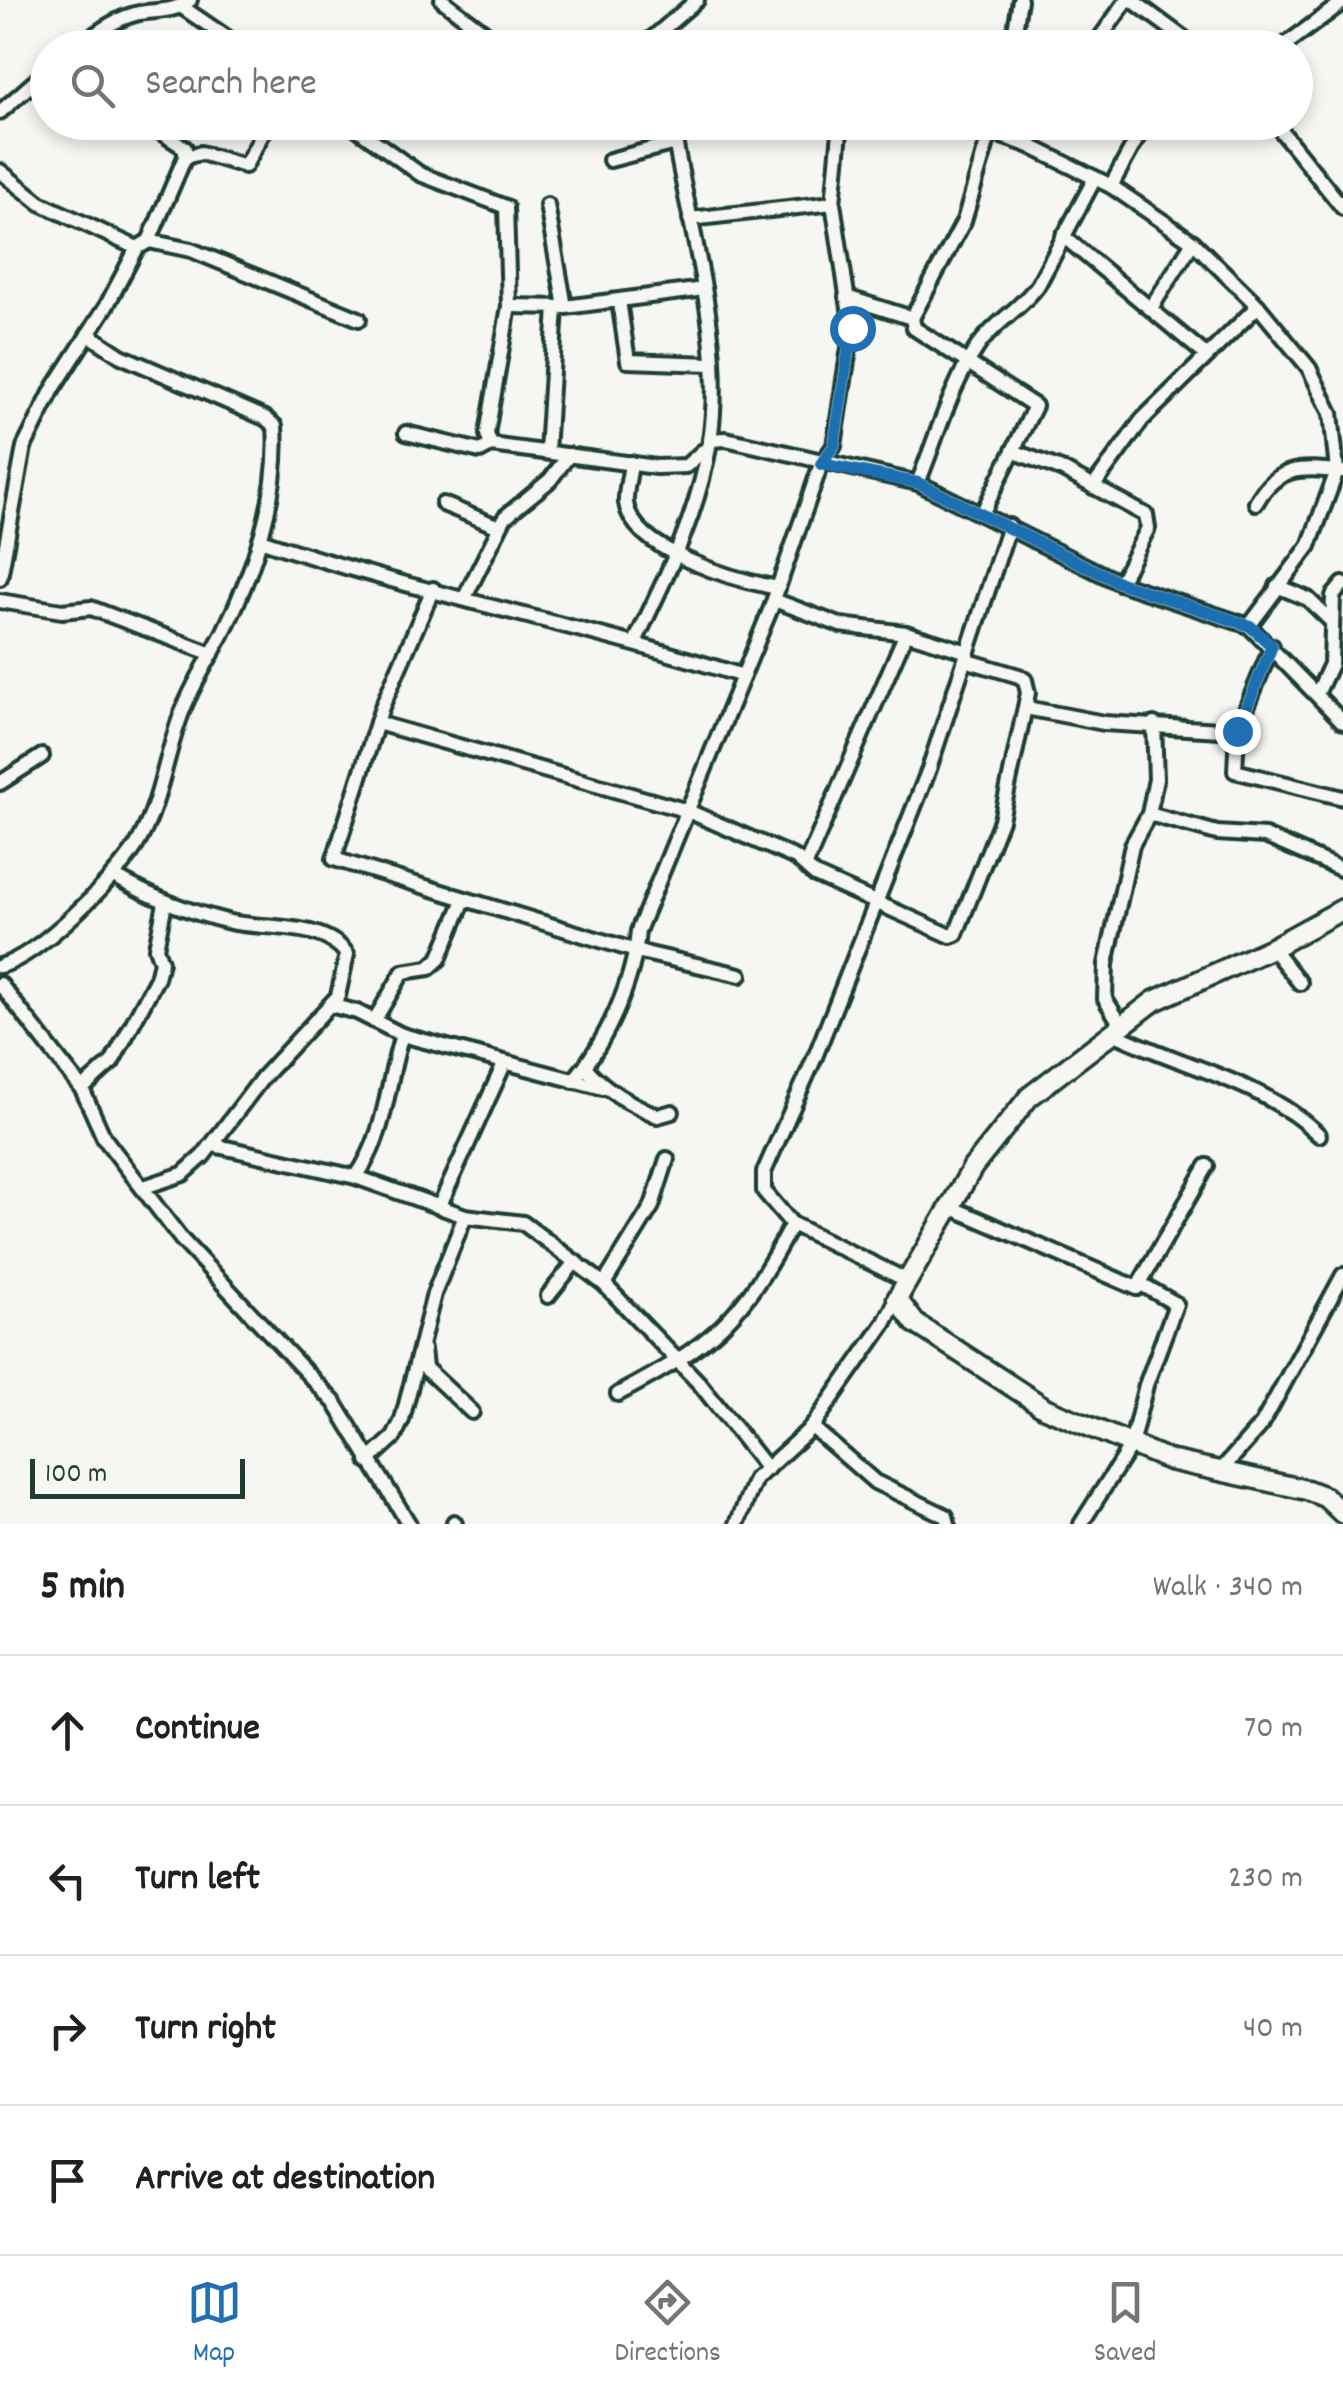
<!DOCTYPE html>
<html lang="en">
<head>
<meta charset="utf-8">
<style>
  body { margin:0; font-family:Dekko,sans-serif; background:#f2f2f2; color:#202124 }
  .scale { position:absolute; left:30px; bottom:25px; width:215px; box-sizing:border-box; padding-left:10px; border:5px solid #1f3d34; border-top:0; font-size:28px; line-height:35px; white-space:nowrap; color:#1f3d34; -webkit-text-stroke:8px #f6f6f2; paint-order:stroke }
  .stop { position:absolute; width:30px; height:30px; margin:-22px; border:8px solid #1f6fb2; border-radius:50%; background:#fff }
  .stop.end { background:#1f6fb2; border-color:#fff; box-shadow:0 2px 10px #0008 }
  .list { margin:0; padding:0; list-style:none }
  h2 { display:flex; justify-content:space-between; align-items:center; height:130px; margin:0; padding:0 40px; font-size:42px }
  h2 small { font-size:32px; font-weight:400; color:#757577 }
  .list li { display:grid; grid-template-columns:65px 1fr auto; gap:30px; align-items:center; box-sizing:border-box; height:150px; padding:0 40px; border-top:2px solid #e0e0e0 }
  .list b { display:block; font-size:38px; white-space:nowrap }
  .list em { font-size:32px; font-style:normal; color:#757577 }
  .icon { flex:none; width:55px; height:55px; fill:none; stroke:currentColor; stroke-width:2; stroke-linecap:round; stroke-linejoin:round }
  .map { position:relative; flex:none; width:1343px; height:1524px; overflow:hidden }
  .search { position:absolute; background:#fff; box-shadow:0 5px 15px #0003; left:30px; right:30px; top:30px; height:110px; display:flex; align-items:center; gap:25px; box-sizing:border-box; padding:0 35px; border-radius:55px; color:#757577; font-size:38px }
  .sheet { height:730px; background:#fff }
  nav { display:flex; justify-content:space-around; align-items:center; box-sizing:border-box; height:140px; border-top:2px solid #e0e0e0; background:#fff; font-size:28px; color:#757577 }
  nav a { display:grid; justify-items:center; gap:5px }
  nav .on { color:#1f6fb2 }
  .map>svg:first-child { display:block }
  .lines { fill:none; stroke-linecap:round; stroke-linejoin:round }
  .street-casing { stroke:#1f3d34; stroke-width:20 }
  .secondary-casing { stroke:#1f3d34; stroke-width:25 }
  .street { stroke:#f6f6f2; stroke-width:12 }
  .secondary { stroke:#f6f6f2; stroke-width:18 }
  .route { stroke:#1f6fb2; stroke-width:12 }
</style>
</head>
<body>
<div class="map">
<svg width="1343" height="1524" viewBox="0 0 1343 1524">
  <rect width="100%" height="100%" fill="#f6f6f2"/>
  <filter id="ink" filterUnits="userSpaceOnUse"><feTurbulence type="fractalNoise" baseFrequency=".01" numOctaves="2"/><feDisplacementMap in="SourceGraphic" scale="20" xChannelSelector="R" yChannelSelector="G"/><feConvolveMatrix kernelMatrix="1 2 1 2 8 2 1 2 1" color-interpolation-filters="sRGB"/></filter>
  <g filter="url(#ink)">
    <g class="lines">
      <defs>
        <g id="street">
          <polyline points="442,0 505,48"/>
          <polyline points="1132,0 1197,48"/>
          <polyline points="182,7 242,48"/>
          <path d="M77,48C95,34 113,20 135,14C154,9 172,14 190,0"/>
          <polyline points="641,48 697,0"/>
          <polyline points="1005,48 1015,30 1020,0"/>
          <polyline points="1093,48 1127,0"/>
          <polyline points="1281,48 1343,2"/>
          <polyline points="0,112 48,70"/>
          <polyline points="348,122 420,174 506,207 509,306 487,434 491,445"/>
          <polyline points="960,122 1028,145 1111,186 1193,242 1258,306 1309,368 1331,413 1337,471 1309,546 1249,626"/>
          <polyline points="1274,122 1343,208"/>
          <polyline points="1028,145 1043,122"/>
          <polyline points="185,157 201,153 245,166 269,122"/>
          <polyline points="610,160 675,143"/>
          <polyline points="0,171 40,203 137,248"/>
          <polyline points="1111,186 1146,122"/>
          <polyline points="547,205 565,307"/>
          <polyline points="690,219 833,203"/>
          <polyline points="1063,236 1207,356"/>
          <polyline points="149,241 191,250 359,319"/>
          <polyline points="846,297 912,318 914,328 1035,406 982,514"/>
          <polyline points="619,301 628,361 711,364"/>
          <polyline points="509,306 565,307 704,289"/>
          <polyline points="1151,308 1193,242"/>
          <polyline points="912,318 964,221 993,122"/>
          <polyline points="406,433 480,451 491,445 656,467 686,466 703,451"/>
          <polyline points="710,440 726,439 918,483 1120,583 1249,626 1343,722"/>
          <polyline points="547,452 556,307"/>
          <polyline points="1015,452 1061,469 1146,515 1148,528 1120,583"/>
          <path d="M631,463C630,475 625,491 626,503C633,551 735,580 778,588"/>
          <path d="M918,483C936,439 951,385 978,346C995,322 1021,309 1038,285L1095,178"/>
          <polyline points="1093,487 1142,420 1258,306"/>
          <path d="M1256,503C1276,466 1303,466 1342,472"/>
          <polyline points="443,504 499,527"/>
          <path d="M260,540C419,594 583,625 743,676"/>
          <polyline points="0,578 24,447 53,389 107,305 137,248 149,241 185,157 185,148 145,122"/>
          <polyline points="1277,586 1308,599 1331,621"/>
          <polyline points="433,589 382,707 334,859 636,951 740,975"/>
          <polyline points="464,599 505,517 550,480 569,455"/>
          <polyline points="774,600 840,625 906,633 968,652"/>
          <polyline points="0,601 62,611 91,608 212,654"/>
          <path d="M635,642C666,577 699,513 710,441C726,335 688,227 672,122"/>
          <polyline points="1272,646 1237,731 1235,771 1343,798"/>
          <polyline points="1317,694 1331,664 1333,596 1343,584"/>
          <polyline points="1026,708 1104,723 1237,731"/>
          <polyline points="377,723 688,811 796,858 815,875 951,936 956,934 1001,820 1028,693 1025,680 1019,676 965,660"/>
          <polyline points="0,783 42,756"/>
          <polyline points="1149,814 1217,833 1265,836 1343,870"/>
          <polyline points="806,864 906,633"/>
          <path d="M114,876C150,897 189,912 230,922C266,930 322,921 347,954L338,996L263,1077L203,1156L183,1174L144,1187"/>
          <polyline points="1272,948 1300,983"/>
          <path d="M0,966C37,957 115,879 136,846C160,807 165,757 181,715C191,687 209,660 223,633C253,573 280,495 275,426L265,418L121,356L88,334"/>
          <polyline points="0,984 82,1089 104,1138 182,1240 335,1403 409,1524"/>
          <polyline points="330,1005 357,1012 402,1035 603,1088"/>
          <polyline points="374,1021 403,972 429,968 439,959 464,900"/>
          <polyline points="1121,1025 1105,999 1106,964 1132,845 1149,814 1156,779 1154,724"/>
          <path d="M1111,1032C1179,1066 1264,1081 1319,1135"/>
          <path d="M585,1067C606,1091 629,1103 658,1116L672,1112"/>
          <path d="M573,1081C606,1043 634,981 638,931L771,608L821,464L834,446L852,328L833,203L841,122"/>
          <polyline points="82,1089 112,1062 157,978 161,962 156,948 165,903"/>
          <polyline points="213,1145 356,1177 465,1216 523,1223 604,1284 700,1384 767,1469"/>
          <path d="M356,1177C387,1133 386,1085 402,1035"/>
          <polyline points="440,1205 505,1062"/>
          <polyline points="950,1207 1137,1288 1207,1166"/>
          <polyline points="906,1280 792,1224 764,1191 764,1172 815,1057 929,769 1009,526"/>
          <polyline points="604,1284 652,1206 667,1159"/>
          <polyline points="548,1296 575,1262"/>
          <polyline points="423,1349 425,1368 472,1412"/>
          <path d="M618,1394C714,1343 741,1320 792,1224"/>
          <polyline points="812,1427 875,1482 946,1516 948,1524"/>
          <polyline points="368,1461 394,1437 402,1420 434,1294 465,1216"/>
          <polyline points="1223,1468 1262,1424 1343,1275"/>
          <polyline points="454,1522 455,1524"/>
          <polyline points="737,1524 755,1479 812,1427 884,1324 897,1299"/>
          <polyline points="1081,1524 1131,1445 1146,1385 1176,1304 1143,1285"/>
        </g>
        <polyline id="secondary" points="1343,909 1272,948 1154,1001 1029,1097 973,1167 897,1299 915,1323 1045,1408 1169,1460 1307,1490 1325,1497 1343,1514"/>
      </defs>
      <use href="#street" class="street-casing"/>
      <use href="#secondary" class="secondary-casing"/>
      <use href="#street" class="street"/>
      <use href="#secondary" class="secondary"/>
    </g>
  </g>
  <g class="lines" filter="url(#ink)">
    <polyline class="route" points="852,328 834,446 821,464 918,483 1120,583 1250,626 1272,646 1237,731"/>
  </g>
</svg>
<div class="scale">100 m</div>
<div class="stop" style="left:852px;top:328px"></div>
<div class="stop end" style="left:1237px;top:731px"></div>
<div class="search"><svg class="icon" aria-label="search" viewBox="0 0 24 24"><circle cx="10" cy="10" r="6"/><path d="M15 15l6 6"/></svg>Search here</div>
</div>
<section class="sheet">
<h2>5 min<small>Walk · 340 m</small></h2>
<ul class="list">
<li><svg class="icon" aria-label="ahead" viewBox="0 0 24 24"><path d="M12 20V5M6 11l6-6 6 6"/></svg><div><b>Continue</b></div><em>70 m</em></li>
<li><svg class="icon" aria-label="left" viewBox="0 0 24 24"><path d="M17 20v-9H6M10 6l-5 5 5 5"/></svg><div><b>Turn left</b></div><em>230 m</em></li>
<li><svg class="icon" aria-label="right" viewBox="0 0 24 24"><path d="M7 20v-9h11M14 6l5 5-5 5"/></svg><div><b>Turn right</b></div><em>40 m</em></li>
<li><svg class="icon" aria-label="arrive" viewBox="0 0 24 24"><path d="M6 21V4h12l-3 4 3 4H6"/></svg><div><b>Arrive at destination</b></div></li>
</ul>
</section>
<nav>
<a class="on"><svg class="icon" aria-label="map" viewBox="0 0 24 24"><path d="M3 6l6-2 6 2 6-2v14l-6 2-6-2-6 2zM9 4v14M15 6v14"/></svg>Map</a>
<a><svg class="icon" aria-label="directions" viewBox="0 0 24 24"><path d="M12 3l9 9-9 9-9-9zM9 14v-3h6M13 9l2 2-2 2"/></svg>Directions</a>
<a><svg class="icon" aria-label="saved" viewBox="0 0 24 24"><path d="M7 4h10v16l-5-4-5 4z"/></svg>Saved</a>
</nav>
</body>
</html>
